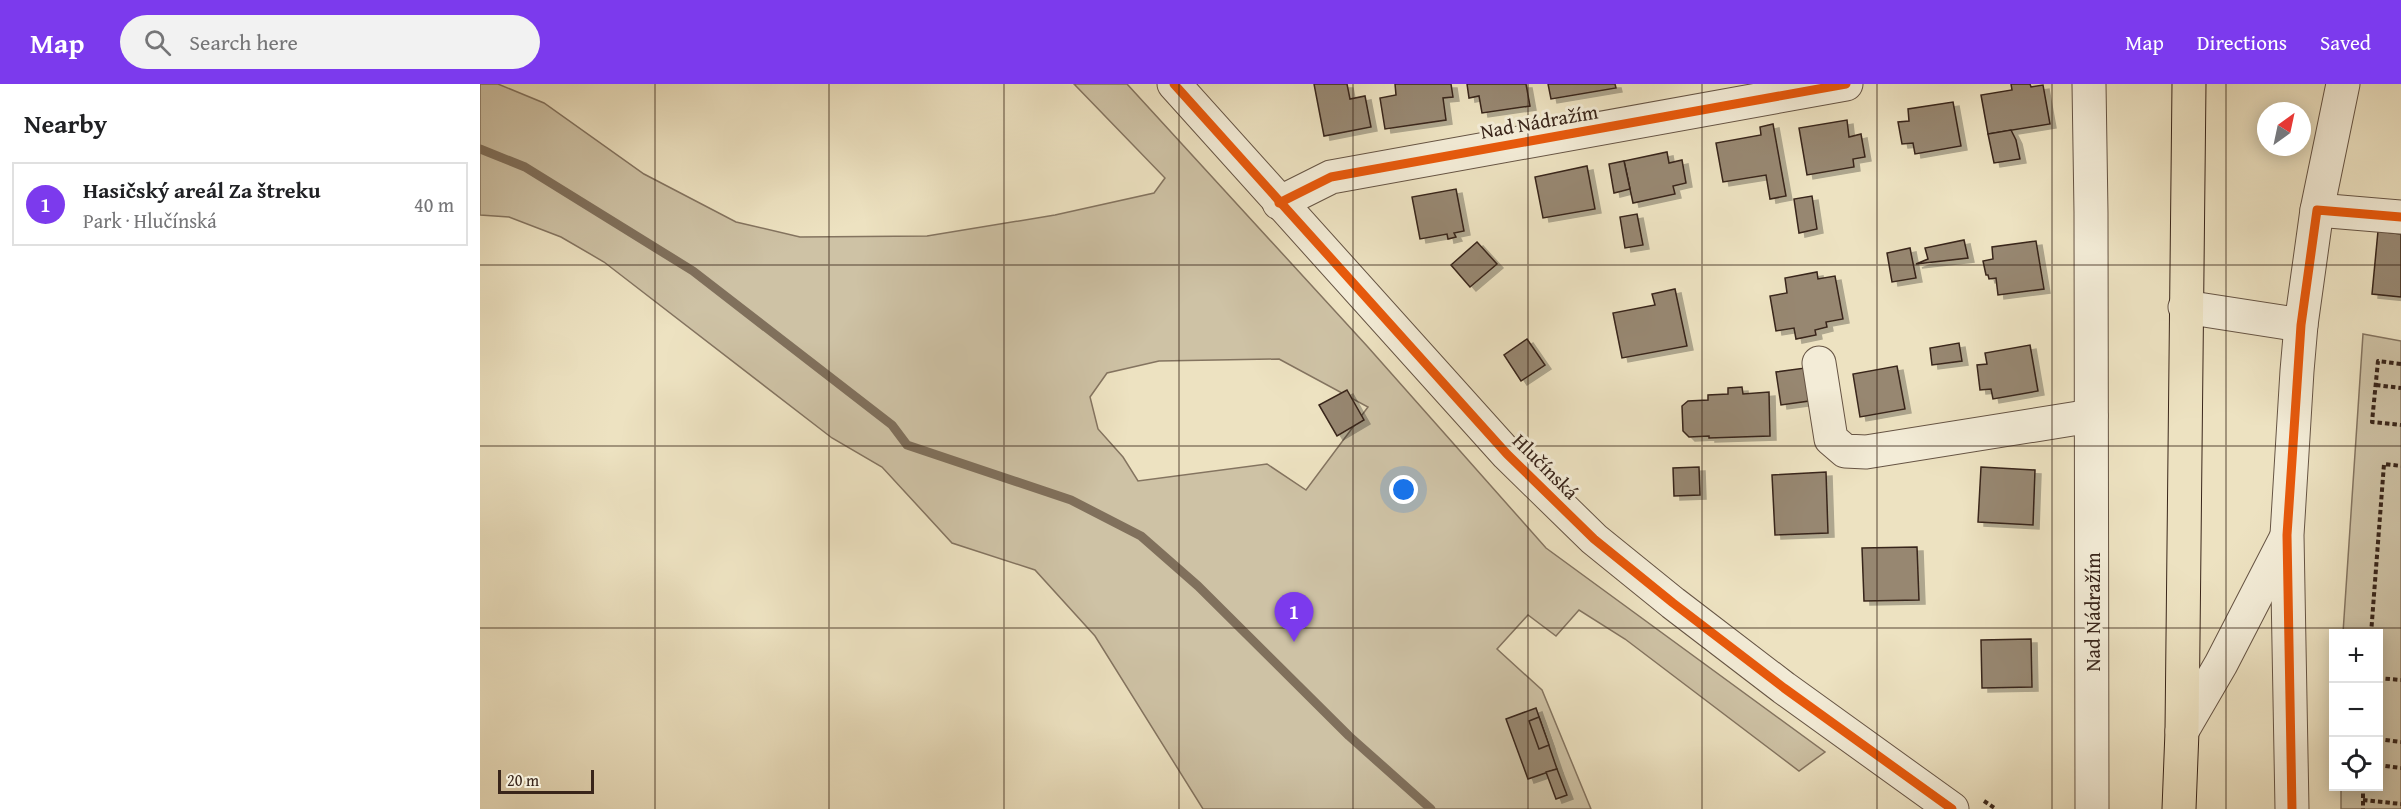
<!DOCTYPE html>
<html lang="en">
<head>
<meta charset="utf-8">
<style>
  body { margin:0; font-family:"Gentium Book Plus",serif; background:#f2f2f2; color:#202124 }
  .controls { position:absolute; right:18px; bottom:18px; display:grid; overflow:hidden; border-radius:0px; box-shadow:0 3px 15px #0003 }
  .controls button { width:54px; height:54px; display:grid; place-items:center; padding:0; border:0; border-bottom:2px solid #e0e0e0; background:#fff; color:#202124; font:30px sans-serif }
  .compass { position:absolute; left:1777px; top:18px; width:54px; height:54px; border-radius:50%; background:#fff; box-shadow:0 3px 15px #0003; rotate:33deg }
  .scale { position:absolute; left:18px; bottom:15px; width:96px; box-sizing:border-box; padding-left:6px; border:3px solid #39251a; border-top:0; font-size:16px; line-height:21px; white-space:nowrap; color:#39251a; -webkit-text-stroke:4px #f3ecd7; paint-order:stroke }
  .you { position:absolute; left:924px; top:406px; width:21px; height:21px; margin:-15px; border:4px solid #fff; border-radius:50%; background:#1a73e8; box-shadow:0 0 0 9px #1a73e833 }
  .badge { display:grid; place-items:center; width:39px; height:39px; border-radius:50%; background:#7c3aed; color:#fff; font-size:20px; font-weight:700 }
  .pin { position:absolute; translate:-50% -50px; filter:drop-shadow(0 2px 3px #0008) }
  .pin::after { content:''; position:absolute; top:32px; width:21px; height:18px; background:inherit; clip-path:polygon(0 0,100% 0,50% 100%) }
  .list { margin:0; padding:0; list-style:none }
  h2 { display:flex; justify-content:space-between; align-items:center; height:78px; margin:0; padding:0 24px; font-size:26px }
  h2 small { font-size:20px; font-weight:400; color:#757577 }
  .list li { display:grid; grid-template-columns:39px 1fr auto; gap:18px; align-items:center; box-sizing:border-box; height:84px; margin:0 12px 12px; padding:0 12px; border:2px solid #e0e0e0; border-radius:0px }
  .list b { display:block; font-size:22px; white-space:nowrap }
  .list p { margin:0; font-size:20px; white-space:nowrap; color:#757577 }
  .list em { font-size:20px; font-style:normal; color:#757577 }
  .icon { flex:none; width:33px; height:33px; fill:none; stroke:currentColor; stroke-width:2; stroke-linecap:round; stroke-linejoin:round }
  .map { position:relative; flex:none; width:1921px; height:725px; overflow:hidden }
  header { display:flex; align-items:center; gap:36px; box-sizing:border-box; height:84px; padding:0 30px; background:#7c3aed; color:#fff }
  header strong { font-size:28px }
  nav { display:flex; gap:33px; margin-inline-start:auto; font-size:21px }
  .search { width:420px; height:54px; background:#f2f2f2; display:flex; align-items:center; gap:15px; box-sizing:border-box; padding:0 21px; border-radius:33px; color:#757577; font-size:22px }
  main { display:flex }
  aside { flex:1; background:#fff }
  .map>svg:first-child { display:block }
  .green { fill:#cec2a5; stroke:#847460; stroke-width:1.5; fill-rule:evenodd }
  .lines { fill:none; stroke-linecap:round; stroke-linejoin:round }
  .stream { stroke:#80705c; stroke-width:9 }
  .building { fill:#978771; stroke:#39251a; stroke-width:1.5; filter:url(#shadow) }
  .minor-casing { stroke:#665444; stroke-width:35 }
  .major-casing { stroke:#39251a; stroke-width:35 }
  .path { stroke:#39251a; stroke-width:4; stroke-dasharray:4.5 3; stroke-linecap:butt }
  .minor { stroke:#f3ecd7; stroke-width:33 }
  .major { stroke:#ede2c1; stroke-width:33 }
  .cycleway-casing { stroke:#f3ecd7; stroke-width:13 }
  .cycleway { stroke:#e8590c; stroke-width:9 }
  .grid { fill:none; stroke:#39251a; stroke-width:1.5; stroke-opacity:0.55 }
  .labels { text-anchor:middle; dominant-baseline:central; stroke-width:6; stroke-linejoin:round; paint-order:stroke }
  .street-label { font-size:20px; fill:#39251a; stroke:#f3ecd7 }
</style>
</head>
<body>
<header>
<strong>Map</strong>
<div class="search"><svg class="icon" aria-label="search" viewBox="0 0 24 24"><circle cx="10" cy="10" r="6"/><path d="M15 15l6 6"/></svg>Search here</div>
<nav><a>Map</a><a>Directions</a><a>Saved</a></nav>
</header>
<main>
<aside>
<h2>Nearby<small></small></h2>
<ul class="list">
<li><span class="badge">1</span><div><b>Hasičský areál Za štreku</b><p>Park · Hlučínská</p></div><em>40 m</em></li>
</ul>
</aside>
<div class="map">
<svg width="1921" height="725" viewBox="0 0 1921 725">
  <defs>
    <filter id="shadow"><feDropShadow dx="6" dy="4" stdDeviation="0" flood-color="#0004"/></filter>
  </defs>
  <rect width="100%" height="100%" fill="#ede2c1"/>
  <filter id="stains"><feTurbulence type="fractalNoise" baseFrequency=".00333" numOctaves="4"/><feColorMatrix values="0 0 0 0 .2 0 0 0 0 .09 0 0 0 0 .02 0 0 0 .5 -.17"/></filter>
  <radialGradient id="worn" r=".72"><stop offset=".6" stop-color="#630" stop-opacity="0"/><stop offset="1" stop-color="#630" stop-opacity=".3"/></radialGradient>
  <g class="green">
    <path d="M0,0H18L64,19L164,90L256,138L320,153L447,152L575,131L674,109L685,94L594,0H647L887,262L1066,464L1345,668L1319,687L1145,555L1099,526L1076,552L1048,531L1017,565L1062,606L1111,725H723L615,552L555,486L472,459L402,383L352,354L124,178L81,153L29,133L0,131ZM799,275L888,323L826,406L787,380L658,397L643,373L618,345L610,313L627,289L679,277Z"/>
    <polygon points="1883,250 1921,257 1921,725 1861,725 1861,703 1898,702 1898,550 1863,549"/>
  </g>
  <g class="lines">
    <polyline class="stream" points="0,65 45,83 213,187 412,341 427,361 591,416 661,452 718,502 869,652 951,725"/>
  </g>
  <g class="building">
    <polygon points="834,0 867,0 870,15 885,12 891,43 844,52"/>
    <polygon points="915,0 971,0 973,13 963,14 966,36 905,45 900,14 916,11"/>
    <polygon points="987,0 1046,0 1050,22 1002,29 999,12 989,14"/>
    <polygon points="1068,0 1135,0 1136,4 1071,15"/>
    <polygon points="1531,0 1550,0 1551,3 1563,1 1570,40 1508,50 1501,11 1532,6"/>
    <polygon points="1473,18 1481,62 1435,70 1433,59 1422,60 1418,38 1429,37 1428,25"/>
    <polygon points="1367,36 1369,53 1381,50 1385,73 1373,75 1374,83 1327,91 1319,44"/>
    <polygon points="1293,40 1306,112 1290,115 1286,91 1243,98 1236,59 1281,51 1280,43"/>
    <polygon points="1531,46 1536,56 1540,75 1514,79 1508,50"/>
    <polygon points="1187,68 1189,79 1202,76 1206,99 1193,102 1195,110 1153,119 1144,77"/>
    <polygon points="1144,77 1150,105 1134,109 1129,80"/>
    <polygon points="1107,82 1115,125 1063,134 1055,93"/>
    <polygon points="976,105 984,147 974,149 976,153 968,155 967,150 940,155 932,113"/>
    <polygon points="1332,112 1337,145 1319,149 1314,115"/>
    <polygon points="1157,130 1163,161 1145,164 1140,133"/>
    <polygon points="1898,147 1921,150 1921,213 1892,210"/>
    <polygon points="1484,156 1488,174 1436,180 1448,175 1445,164"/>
    <polygon points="1556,157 1564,205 1518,211 1516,194 1509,195 1508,191 1506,191 1503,177 1513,175 1512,163"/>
    <polygon points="997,158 1017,180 990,203 971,181"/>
    <polygon points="1430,164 1436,194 1412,198 1407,169"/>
    <polygon points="1337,188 1338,195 1355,192 1363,235 1346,238 1347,243 1335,246 1336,251 1316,255 1314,244 1296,247 1290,212 1307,209 1305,194"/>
    <polygon points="1195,205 1207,262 1142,274 1133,229 1175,221 1172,210"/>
    <polygon points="1047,255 1065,281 1041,297 1024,271"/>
    <polygon points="1479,259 1482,277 1452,281 1450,264"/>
    <polygon points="1550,261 1558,307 1513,315 1511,305 1500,306 1497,281 1507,280 1505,269"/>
    <polygon points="1417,282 1425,325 1380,333 1373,290"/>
    <polygon points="1325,284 1329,317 1301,321 1296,288"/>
    <polygon points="1262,303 1263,310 1289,308 1290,352 1229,354 1229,352 1209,353 1203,347 1202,322 1208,317 1228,316 1228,311 1248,310 1248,304"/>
    <polygon points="867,306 884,336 857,352 839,321"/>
    <polygon points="1219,383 1220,411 1194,412 1193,384"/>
    <polygon points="1501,383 1555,386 1553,441 1498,438"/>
    <polygon points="1346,388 1348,449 1295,451 1292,391"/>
    <polygon points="1437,463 1439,516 1384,517 1382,464"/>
    <polygon points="1551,555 1552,603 1502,604 1501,556"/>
    <polygon points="1056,624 1077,685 1048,695 1026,635"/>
    <polygon points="1059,633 1069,661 1059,665 1049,637"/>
    <polygon points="1077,685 1087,711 1076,715 1066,688"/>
  </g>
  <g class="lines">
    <defs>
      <g id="minor">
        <polyline points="694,0 1027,370 1114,455 1193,519 1304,604 1472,725"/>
        <polyline points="1609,0 1611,128 1612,725"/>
        <polyline points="799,119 851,93 1366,0"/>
        <polyline points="1837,126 1921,133"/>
        <polyline points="1705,223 1821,241"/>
        <polyline points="1339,279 1351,355 1365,367 1386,368 1611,332"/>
        <polyline points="1702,647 1741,580 1806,454"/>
        <polyline points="1812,725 1807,451 1817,287 1821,241 1837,126 1863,0"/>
      </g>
      <polyline id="major" points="1699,725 1702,647 1709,0"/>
    </defs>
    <use href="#minor" class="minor-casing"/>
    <use href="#major" class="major-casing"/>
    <g class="path">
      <polyline points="1921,280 1898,277 1892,338 1921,341"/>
      <polyline points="1896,301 1921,304"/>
      <polyline points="1891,550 1904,380 1921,382"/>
      <polyline points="1898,594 1921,596"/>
      <polyline points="1898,655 1921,658"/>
      <polyline points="1898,681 1921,684"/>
      <polyline points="1883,702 1883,725"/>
      <polyline points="1883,716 1921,720"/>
      <polyline points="1504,717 1516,725"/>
    </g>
    <use href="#minor" class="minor"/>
    <use href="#major" class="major"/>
    <defs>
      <g id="cycleway">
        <polyline points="694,0 1027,370 1114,455 1193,519 1304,604 1472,725"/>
        <polyline points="799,119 851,93 1366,0"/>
        <polyline points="1812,725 1807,451 1821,241 1837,126 1921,133"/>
      </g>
    </defs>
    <use href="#cycleway" class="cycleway-casing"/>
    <use href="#cycleway" class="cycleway"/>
  </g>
  <path class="grid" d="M175,0V725M349,0V725M524,0V725M699,0V725M873,0V725M1048,0V725M1222,0V725M1397,0V725M1572,0V725M1746,0V725M0,181H1921M0,362H1921M0,544H1921"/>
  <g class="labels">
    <g class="street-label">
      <text transform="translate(1059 37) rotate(-10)">Nad Nádražím</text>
      <text transform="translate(1066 382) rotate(45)">Hlučínská</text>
      <text transform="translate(1612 528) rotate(-90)">Nad Nádražím</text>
    </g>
  </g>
  <rect width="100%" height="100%" filter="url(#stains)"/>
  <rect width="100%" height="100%" fill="url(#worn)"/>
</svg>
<div class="controls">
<button>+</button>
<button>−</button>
<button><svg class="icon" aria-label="locate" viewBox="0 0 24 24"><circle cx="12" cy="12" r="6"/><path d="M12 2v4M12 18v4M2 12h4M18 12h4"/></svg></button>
</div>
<svg class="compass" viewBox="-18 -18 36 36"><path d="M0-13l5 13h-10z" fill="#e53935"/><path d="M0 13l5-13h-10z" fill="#757577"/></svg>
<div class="scale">20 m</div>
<div class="you"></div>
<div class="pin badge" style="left:814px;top:558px">1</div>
</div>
</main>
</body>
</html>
